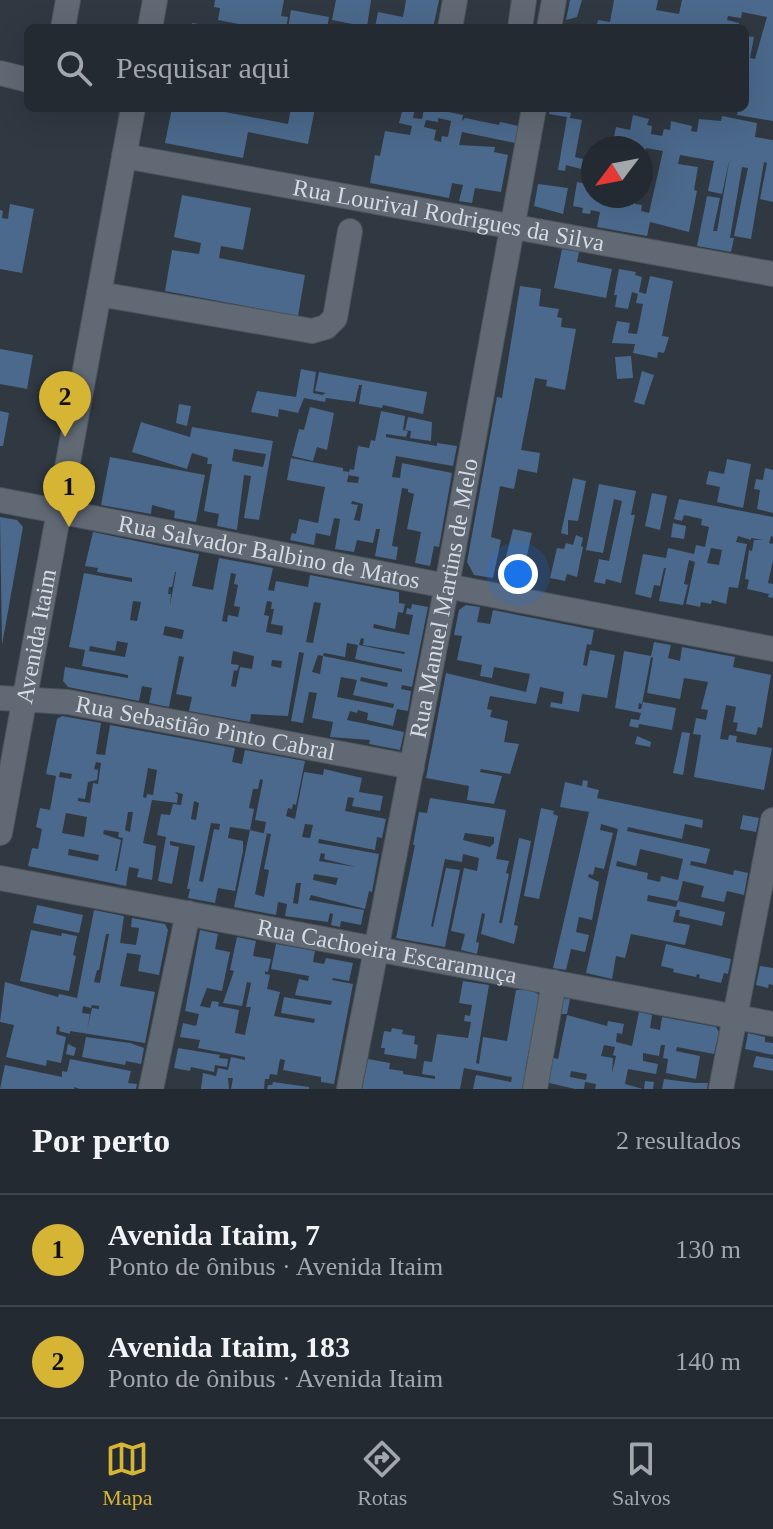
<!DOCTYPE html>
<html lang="pt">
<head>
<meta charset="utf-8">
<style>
  body { margin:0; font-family:Georgia,serif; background:#30363e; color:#f1f3f6 }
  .compass { position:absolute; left:581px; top:136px; width:72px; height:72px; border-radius:50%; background:#242a32; box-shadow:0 8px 32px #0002; rotate:238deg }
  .you { position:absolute; left:518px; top:574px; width:28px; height:28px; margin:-20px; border:6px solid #fff; border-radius:50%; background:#1a73e8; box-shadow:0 0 0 12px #1a73e833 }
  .badge { display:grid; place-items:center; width:52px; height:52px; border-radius:50%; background:#d6b534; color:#111; font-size:26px; font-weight:700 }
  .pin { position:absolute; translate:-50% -66px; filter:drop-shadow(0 2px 4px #0008) }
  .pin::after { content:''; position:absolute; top:42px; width:28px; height:24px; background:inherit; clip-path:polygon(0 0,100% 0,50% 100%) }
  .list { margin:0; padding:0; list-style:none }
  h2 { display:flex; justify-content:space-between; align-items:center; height:104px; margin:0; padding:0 32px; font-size:34px }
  h2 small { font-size:26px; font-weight:400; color:#a3a7ac }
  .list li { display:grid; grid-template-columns:52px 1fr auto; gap:24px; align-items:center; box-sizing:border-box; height:112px; padding:0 32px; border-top:2px solid #41464d }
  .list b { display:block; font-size:30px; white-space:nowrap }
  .list p { margin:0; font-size:26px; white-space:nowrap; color:#a3a7ac }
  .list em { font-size:26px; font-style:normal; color:#a3a7ac }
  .icon { flex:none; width:44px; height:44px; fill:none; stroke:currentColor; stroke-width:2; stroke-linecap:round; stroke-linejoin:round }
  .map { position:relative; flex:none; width:773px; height:1089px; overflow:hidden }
  .search { position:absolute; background:#242a32; box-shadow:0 8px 32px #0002; left:24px; right:24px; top:24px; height:88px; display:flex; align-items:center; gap:20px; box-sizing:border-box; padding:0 28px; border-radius:12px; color:#a3a7ac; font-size:30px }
  .sheet { height:328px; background:#242a32 }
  nav { display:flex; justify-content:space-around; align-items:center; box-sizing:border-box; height:112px; border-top:2px solid #41464d; background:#242a32; font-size:22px; color:#a3a7ac }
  nav a { display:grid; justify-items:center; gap:4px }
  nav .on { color:#d6b534 }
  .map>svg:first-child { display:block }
  .building { fill:#4b698c; fill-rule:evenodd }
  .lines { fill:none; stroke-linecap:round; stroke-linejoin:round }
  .minor-casing { stroke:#4d545c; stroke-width:26 }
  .minor { stroke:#616974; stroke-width:24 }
  .labels { text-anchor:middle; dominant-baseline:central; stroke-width:8; stroke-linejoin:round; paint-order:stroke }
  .street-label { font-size:24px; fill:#d6dbe1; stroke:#1c1f23 }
</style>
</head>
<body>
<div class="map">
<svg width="773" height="1089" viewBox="0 0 773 1089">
  <rect width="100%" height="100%" fill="#303842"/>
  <g class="building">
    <polygon points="215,0 284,0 281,16 288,17 286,28 258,28 218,20 220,8 214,7"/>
    <polygon points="336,0 371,0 367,27 332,20"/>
    <polygon points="406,0 439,0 433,28 375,27 378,12 403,17"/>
    <polygon points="570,0 582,0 577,17 566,20"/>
    <polygon points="614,0 658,0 656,10 679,14 682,0 773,0 773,121 737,115 739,108 745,108 745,36 754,37 750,58 755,59 767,17 742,12 741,18 728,16 727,20 739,23 739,28 596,28 598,20 610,22"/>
    <polygon points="291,10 329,17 327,28 288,28"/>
    <polygon points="192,23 212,26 212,28 191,28"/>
    <polygon points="172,108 204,108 288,124 291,108 315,108 308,144 248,132 243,158 165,143"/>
    <path d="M403,108H415L413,118L422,119L424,110L428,111L429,108L463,115L462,121L465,118L499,125L500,122L519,126L515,143L462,132L459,145L495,147L494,152L508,155L501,192L475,188L472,203L459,201L463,185L452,183L449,198L370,183L375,155L380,156L385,131L410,135L412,126L399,123ZM438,118L451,121L448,137L442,136L441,142L434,140L436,130L424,127L426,120L438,122Z"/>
    <polygon points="550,109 571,113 570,118 582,120 575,157 583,159 581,169 566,165 565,171 558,170 567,117 549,114"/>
    <polygon points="633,115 649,119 647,125 652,126 651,134 662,136 664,129 670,130 671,121 692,126 691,131 697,132 699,119 721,121 722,116 757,123 755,137 773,140 773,202 760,199 767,163 764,162 751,239 734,236 748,168 742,167 730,238 734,238 731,252 697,246 707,196 720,198 713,231 717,231 730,157 722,194 708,191 714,161 680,155 678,164 698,167 694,190 697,191 689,232 650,222 647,236 597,227 600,212 591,210 590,214 582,213 583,208 573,206 577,182 586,184 591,167 593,196 637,196 635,204 642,205 641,211 649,213 663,151 646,148 645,151 641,148 612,148 616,127 630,130"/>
    <polygon points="538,184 568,188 563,214 534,206"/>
    <polygon points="182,195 251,208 243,250 221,246 219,258 305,275 298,316 165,291 172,250 199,254 201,243 174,237"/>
    <polygon points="10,204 34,209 22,273 0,269 0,210 3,211 2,218 8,219"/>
    <polygon points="562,249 579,252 577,262 612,269 606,298 554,288"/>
    <polygon points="619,269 636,272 635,275 642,277 639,292 646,294 650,276 673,281 662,336 669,337 664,353 658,352 657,358 633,353 635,344 612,343 617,321 630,323 628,333 637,334 643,304 636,303 638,294 632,292 628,309 615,307 617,295 614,295"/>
    <polygon points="520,286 541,289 539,306 559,309 557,317 562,318 561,327 576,329 565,390 546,386 547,380 535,378 521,450 540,453 537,473 518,469 514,489 500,486 491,537 501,540 493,578 474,575 467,562 497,397 502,398"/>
    <polygon points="0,349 33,355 27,389 0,384"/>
    <polygon points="631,356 633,378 617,379 615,357"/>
    <polygon points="301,369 316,372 313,393 322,395 326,393 315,391 319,372 427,392 423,414 383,405 382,408 359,404 362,385 359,385 355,402 326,398 325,402 304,398 298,413 279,409 278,417 251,412 257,391 296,397"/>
    <polygon points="642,371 654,375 644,405 634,402"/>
    <polygon points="179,404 191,406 187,426 176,423"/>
    <polygon points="310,407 334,413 327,450 317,447 313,461 292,456 299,429 304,430"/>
    <polygon points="0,411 9,413 3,446 0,446"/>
    <path d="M381,411L405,416L403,430L408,431L406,437L386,434V437L437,446V443L457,446L453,466L396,456L392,477L400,478L402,463L452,473L439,547L434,546L430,566L415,563L421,532L407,529L414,494L408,492V489L402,488L392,546L398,547L396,560L375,556L380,529H376L373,543L357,540L354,552L335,549L340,519L334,518L330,536L316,533L314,545L290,540L292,533L296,534L299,519L318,523L325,487L287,480L291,458L343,468V471L349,472L347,482L358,483L359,477L348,475L350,469L354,470L358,446L369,448L371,440L375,441ZM352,501L363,504L360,521L354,520L358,505L351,504Z"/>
    <polygon points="408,417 432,422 431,441 410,438 411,431 405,430"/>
    <path d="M141,422L190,437L192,427L273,441L259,520L244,518L251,476L244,475L237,530L217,526L219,514L204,511L212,464H207L208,458L192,453L187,469L132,452ZM234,449L266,454L263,467L232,461Z"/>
    <polygon points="110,457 205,475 196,522 174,518 175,511 152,505 151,514 101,505"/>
    <polygon points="727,459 751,464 743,508 717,502 720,487 706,484 709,471 724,474"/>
    <polygon points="765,468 773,470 773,513 757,509 760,490 754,489 756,479 763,480"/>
    <polygon points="573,478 586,481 578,521 568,520 568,535 561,533"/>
    <polygon points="599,484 636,491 631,515 635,515 621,583 606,579 605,584 594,582 599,559 609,561 622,501 614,499 603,553 586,550"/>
    <polygon points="652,493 667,496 660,530 645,526"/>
    <path d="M679,499L773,517V537L771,536L769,543L773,544V561L768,583L773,584V598L768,597L769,594L747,589L749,580L745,579L749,550L752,551L754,540H763L751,538V540L738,536L736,542L747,544L738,588L729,587L726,604L712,600L711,604L701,602L700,607L686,604L695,562L689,560L684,584L688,585L683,605L659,601L666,568H664L660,586L654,585L651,598L635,594L643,554L666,558L668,548L694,554L696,545L705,547L709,527L701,525L702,519L684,515L682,521L674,519ZM711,548L722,550L719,565L707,563Z"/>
    <polygon points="0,517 17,520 23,527 2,645"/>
    <polygon points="673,523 686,526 684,539 671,537"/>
    <polygon points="513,529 532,533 524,569 504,565"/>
    <path d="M93,532L199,554L192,586L213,590L219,558L273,568L268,590L274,591L276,581L308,587L310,575L399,592V603L405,604L403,613L398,612L395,629L374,624L373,628L409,635L413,615L406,614L407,608L411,609L412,604L428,607L412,687L402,685L401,689L411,691L408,711L397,709L393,726L367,720L368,713L358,710L357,713L350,711L347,720L404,732L400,750L369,744L370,740L330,737L333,722L312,718L317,693L309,692L303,723L291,721L304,653L299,652L288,716L251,714L250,722L189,711L192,697L176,694L184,657L179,656L169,707L149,703L152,688L142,686L139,701L68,687L63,681L65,667L128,678V675L82,666L85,650L69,647L84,573L132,582V578L97,572L98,568L85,566ZM175,572H176L170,606L171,594H168L169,587H172ZM231,573L236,574L234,584L238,585L234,606L240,607L238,617L228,615L227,622L222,621ZM133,601L141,602L137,621L130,620ZM267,601L272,602L271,609H274L271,624L283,626L282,635L266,632L269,616L264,615ZM314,602L321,603L313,643L306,642ZM165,626L184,630L182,639L163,635ZM361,638L364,639L363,645L405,652L404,654L359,645ZM117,641L128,643L125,657L89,651L90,646L115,651ZM347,643L358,645L355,659L402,669V672L323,656L320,674L312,672L318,655L323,656L324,653L345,657ZM233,651L254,656L252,669L240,667L236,687L231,686L234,670L237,671L239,665L231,664ZM272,660L282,661L281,668L271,666ZM341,677L357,680L353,695L394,704L393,708L337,697ZM361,677L388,683L387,687L360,681Z"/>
    <polygon points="576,535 583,538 581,546 583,547 577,577 567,574 565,581 550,578 557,548 564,549 566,543 573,545"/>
    <polygon points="466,605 480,607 477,622 490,624 493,610 594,630 591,645 587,644 583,665 587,666 590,650 615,655 607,698 582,694 579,712 550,707 551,702 562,704 564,692 540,687 536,704 490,696 487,709 492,710 490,717 508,721 504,742 519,744 510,774 481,769 480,772 502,776 494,804 467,800 469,786 426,778 446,673 526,692 530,674 494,667 492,678 480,676 482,665 457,660 462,636 454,635 459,610"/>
    <polygon points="654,642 671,645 668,658 680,661 682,647 735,657 733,667 771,675 762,728 758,727 756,735 736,731 738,723 733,722 736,707 726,705 720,739 728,740 729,735 737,736 736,742 772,748 764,790 694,777 701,735 693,734 696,718 706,720 708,710 701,709 708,682 684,678 680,699 647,693 653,658 651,657 642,704 639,703 638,709 641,709 643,702 676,708 672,730 639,724 638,728 629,726 631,719 639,720 641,713 615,708 624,651 651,656"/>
    <path d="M62,716L101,723L96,754L105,755L110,725L235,748L232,762L242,764L245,750L305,761L296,805L293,804L292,809L288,808L286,816L295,819L304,772L323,775L324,769L362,778L359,792L383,796L380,811L352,806L354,798L348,797L345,811L386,819L382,838L377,837L375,850L319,839L318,843L379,854L372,892L369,891L365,909L311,895L309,900L364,910L361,925L341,921L340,927L331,925L333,914L330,913L328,922L285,916L287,904L278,902L276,915L234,907L250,830L230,827L228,838L243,841V851L235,891L218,888L215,903L188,898L190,889H187L195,846L170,841V845L179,847L172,884L158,881L166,837L157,835L161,814L170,815L173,804L181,805L183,794L175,792L178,795L177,803L152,800L143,843L156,846L152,880L137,877L139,869L129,867L126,886L28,866L32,848L38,849L42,829L36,827L40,808L50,810L56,776L46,774L57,719ZM96,762L101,763L98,784L93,783L90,803L78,801V798L85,799L88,782L97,780L98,770L94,769ZM148,768L157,770L153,795L147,794L146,798L143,797ZM60,772L72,774L71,779L59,777ZM260,779L263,780L255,820L266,822L264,833L271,834L264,869L269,870L264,897L255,894L267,833H262L250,830L254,809L249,808L253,789H258ZM194,801L199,803L196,820L191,819ZM128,812H133L130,832L125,830ZM66,813L87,817L84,837L62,833ZM211,823L220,824L219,830L214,829L203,882L199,881ZM305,824L313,825L310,838L302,837ZM104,830L119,832L118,837L123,838L117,871H115L121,840L103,834ZM69,849L99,855L98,861L68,855ZM321,853L325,854L324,859L356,867L319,861ZM314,874L338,878L336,885L313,880ZM296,883H301L298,904L293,903Z"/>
    <polygon points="682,732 690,733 683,775 673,773"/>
    <polygon points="637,736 651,742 650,747 635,744"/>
    <path d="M583,780L588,781L587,787L599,790L597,798L703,820L702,828L685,824L682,839L628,827L627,831L710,849L706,864L691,861L690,865L733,875L734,870L748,873L744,895L727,891L724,902L701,897L704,886L683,881L678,901L725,912L722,926L679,916L680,910H676L673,922L690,925L685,945L631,934L625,958L616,956L612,979L586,973L618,829L601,824L600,830L613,833L604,869L595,867L593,875L589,874L588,877L599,882L592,920L579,917L576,932L589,935L585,952L571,949L566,970L553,968L589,812L560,807L565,782L582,786ZM640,849L683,859L678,880L661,876L660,882L647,879L648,873L616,866L617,861L636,866ZM648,895L678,901L676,907L647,901Z"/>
    <path d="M430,798L506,810L496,859L509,861L506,873L509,874L499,923H502L519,838L531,841L514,925L518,926L514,944L481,934L485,914L482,913L476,942L479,943L477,954L461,950L465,934L451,931L464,868L477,871L479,858L463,854L462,862L445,859L431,926L433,927L446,868L460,870L445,947L396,938L415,845H413L419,812L427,813ZM465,833L494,837V843L490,847L463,840Z"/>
    <polygon points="541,808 554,811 553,814 558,816 539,899 524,896"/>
    <polygon points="743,815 759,818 756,832 740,829"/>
    <polygon points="37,905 83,915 79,933 33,923"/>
    <path d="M94,910L124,916L120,943L136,945L139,928L131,927L132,918L165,924L168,930L159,975L138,971L141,955L127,953L120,986L155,992L145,1043L70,1031V1034L59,1031L60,1027L57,1026L56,1034L66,1037L61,1063L47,1060L46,1066L6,1057L14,1025L0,1022L5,982L58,997L59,994L77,998ZM106,934H109L100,983L94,982L97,970H99ZM92,1005L99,1006V1009L92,1008L87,1030L90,1014L82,1013L83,1006L91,1008Z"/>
    <polygon points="31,930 61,936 62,933 77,936 73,955 76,956 69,991 20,981"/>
    <polygon points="200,930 218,934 215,949 230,952 222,991 207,988 200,1006 210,1008 212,1001 219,1002 218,1006 239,1010 235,1033 245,1035 251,1007 246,1007 251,983 247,982 242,1006 223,1003 234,971 230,970 237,937 256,941 253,956 271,959 268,972 265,971 265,974 270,975 267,989 280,992 274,1016 314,1023 315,1019 281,1013 284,997 331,1005 332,1001 295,995 299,979 308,981 309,976 271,969 276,944 315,951 313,962 324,964 326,958 353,963 349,981 333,978 332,980 353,984 334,1084 321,1082 321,1077 283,1070 285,1060 280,1059 277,1075 270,1074 269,1079 265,1079 264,1089 231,1089 233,1078 228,1078 229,1089 201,1089 203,1073 216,1076 218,1068 228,1070 231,1057 245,1060 245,1057 198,1048 200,1040 180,1037 183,1023 196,1026 199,1014 185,1011"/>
    <polygon points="666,944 731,959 728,974 724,973 721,983 699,978 700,975 697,974 696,977 673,972 674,969 661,966"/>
    <polygon points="760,966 773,968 773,985 769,984 768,988 756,985"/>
    <polygon points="463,981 489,985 476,1063 479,1064 483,1037 507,1041 516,990 531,990 543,997 534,1051 529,1050 525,1071 530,1072 528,1089 473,1089 476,1075 511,1082 512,1077 464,1068 460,1089 362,1089 368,1059 390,1063 389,1069 403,1071 403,1074 435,1079 435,1076 422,1074 424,1061 432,1062 437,1034 468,1038 471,1022 464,1021 465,1015 470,1016 472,1005 459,1003"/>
    <polygon points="559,998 570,999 567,1014 561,1014 558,1030 554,1029"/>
    <path d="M639,1012L652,1015L650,1028L660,1030L662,1017L716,1027L719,1032L714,1054L677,1047L676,1051L700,1056L696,1079L666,1073L668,1059L663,1058L665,1045H661L659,1056L643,1053V1061L658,1064L656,1074L628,1069L625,1084L643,1089H595L596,1084L585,1082L584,1089H575L545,1082L549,1057L558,1059L567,1015L607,1026L608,1021L624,1024L622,1034L617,1033L616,1042L632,1046ZM604,1045L615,1047L613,1055L616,1056L612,1073L613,1058L601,1056ZM571,1071L587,1074L586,1080L570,1077Z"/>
    <polygon points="392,1028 403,1030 402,1034 415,1036 414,1044 418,1045 416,1059 384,1054 385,1048 381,1048 384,1031 391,1032"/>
    <polygon points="748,1033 765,1037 765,1042 773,1043 773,1055 745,1049"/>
    <polygon points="86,1037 130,1043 144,1048 141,1064 126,1061 125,1065 82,1057"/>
    <polygon points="68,1044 76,1048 74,1056 66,1054"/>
    <polygon points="178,1048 220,1055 219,1058 228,1059 227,1067 215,1065 214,1072 191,1067 190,1071 174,1068"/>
    <polygon points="756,1056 773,1059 773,1071 753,1067"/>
    <polygon points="70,1059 131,1071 128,1083 137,1084 136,1089 80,1089 74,1087 74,1089 0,1089 5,1065 62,1077 62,1071 67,1072"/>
    <polygon points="664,1079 695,1083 708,1083 707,1089 662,1089"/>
    <polygon points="645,1081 654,1082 653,1089 644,1089"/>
    <polygon points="273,1082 309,1087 309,1089 267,1089 268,1085 272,1085"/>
  </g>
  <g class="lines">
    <defs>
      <g id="minor">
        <polyline points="63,28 68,0"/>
        <polyline points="150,28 155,0"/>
        <polyline points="450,28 455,0"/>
        <polyline points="520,28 524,0"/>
        <polyline points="549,28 554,0"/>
        <polyline points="0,73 28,80"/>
        <path id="s1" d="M124,156L773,274"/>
        <polyline points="99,294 312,331 326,327 335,318 350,231"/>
        <path id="s2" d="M0,500L773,649"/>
        <path id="s3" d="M0,698L68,702L412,767"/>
        <path id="s4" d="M0,833L133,108"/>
        <path id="s5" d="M0,878L773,1024"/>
        <polyline points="151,1089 188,913"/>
        <path id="s6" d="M349,1089L447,585L534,108"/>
        <polyline points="535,1089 554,982"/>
        <polyline points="721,1089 773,820"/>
      </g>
    </defs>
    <use href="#minor" class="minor-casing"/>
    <use href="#minor" class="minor"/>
  </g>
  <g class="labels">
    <g class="street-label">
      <text stroke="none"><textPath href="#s1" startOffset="330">Rua Lourival Rodrigues da Silva</textPath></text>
      <text stroke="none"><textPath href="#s2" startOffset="274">Rua Salvador Balbino de Matos</textPath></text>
      <text stroke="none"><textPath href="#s6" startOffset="500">Rua Manuel Martins de Melo</textPath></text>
      <text stroke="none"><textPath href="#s4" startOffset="200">Avenida Itaim</textPath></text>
      <text stroke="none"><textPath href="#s3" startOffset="208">Rua Sebastião Pinto Cabral</textPath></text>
      <text stroke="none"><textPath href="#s5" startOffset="394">Rua Cachoeira Escaramuça</textPath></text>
    </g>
  </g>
</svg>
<svg class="compass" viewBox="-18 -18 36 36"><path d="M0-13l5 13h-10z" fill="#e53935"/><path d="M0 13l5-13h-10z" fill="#a3a7ac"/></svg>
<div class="you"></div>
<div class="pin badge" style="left:69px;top:527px">1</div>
<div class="pin badge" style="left:65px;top:437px">2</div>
<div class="search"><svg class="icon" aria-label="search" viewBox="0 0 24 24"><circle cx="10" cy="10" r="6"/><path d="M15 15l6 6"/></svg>Pesquisar aqui</div>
</div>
<section class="sheet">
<h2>Por perto<small>2 resultados</small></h2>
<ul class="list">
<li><span class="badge">1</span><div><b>Avenida Itaim, 7</b><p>Ponto de ônibus · Avenida Itaim</p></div><em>130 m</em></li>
<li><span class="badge">2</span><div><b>Avenida Itaim, 183</b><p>Ponto de ônibus · Avenida Itaim</p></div><em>140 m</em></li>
</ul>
</section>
<nav>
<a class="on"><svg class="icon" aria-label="map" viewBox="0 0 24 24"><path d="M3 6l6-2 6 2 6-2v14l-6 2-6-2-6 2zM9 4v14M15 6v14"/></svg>Mapa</a>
<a><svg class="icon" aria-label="directions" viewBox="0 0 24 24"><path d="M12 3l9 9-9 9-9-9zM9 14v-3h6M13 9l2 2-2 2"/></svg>Rotas</a>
<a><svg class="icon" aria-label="saved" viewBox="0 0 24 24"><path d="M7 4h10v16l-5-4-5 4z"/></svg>Salvos</a>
</nav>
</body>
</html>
